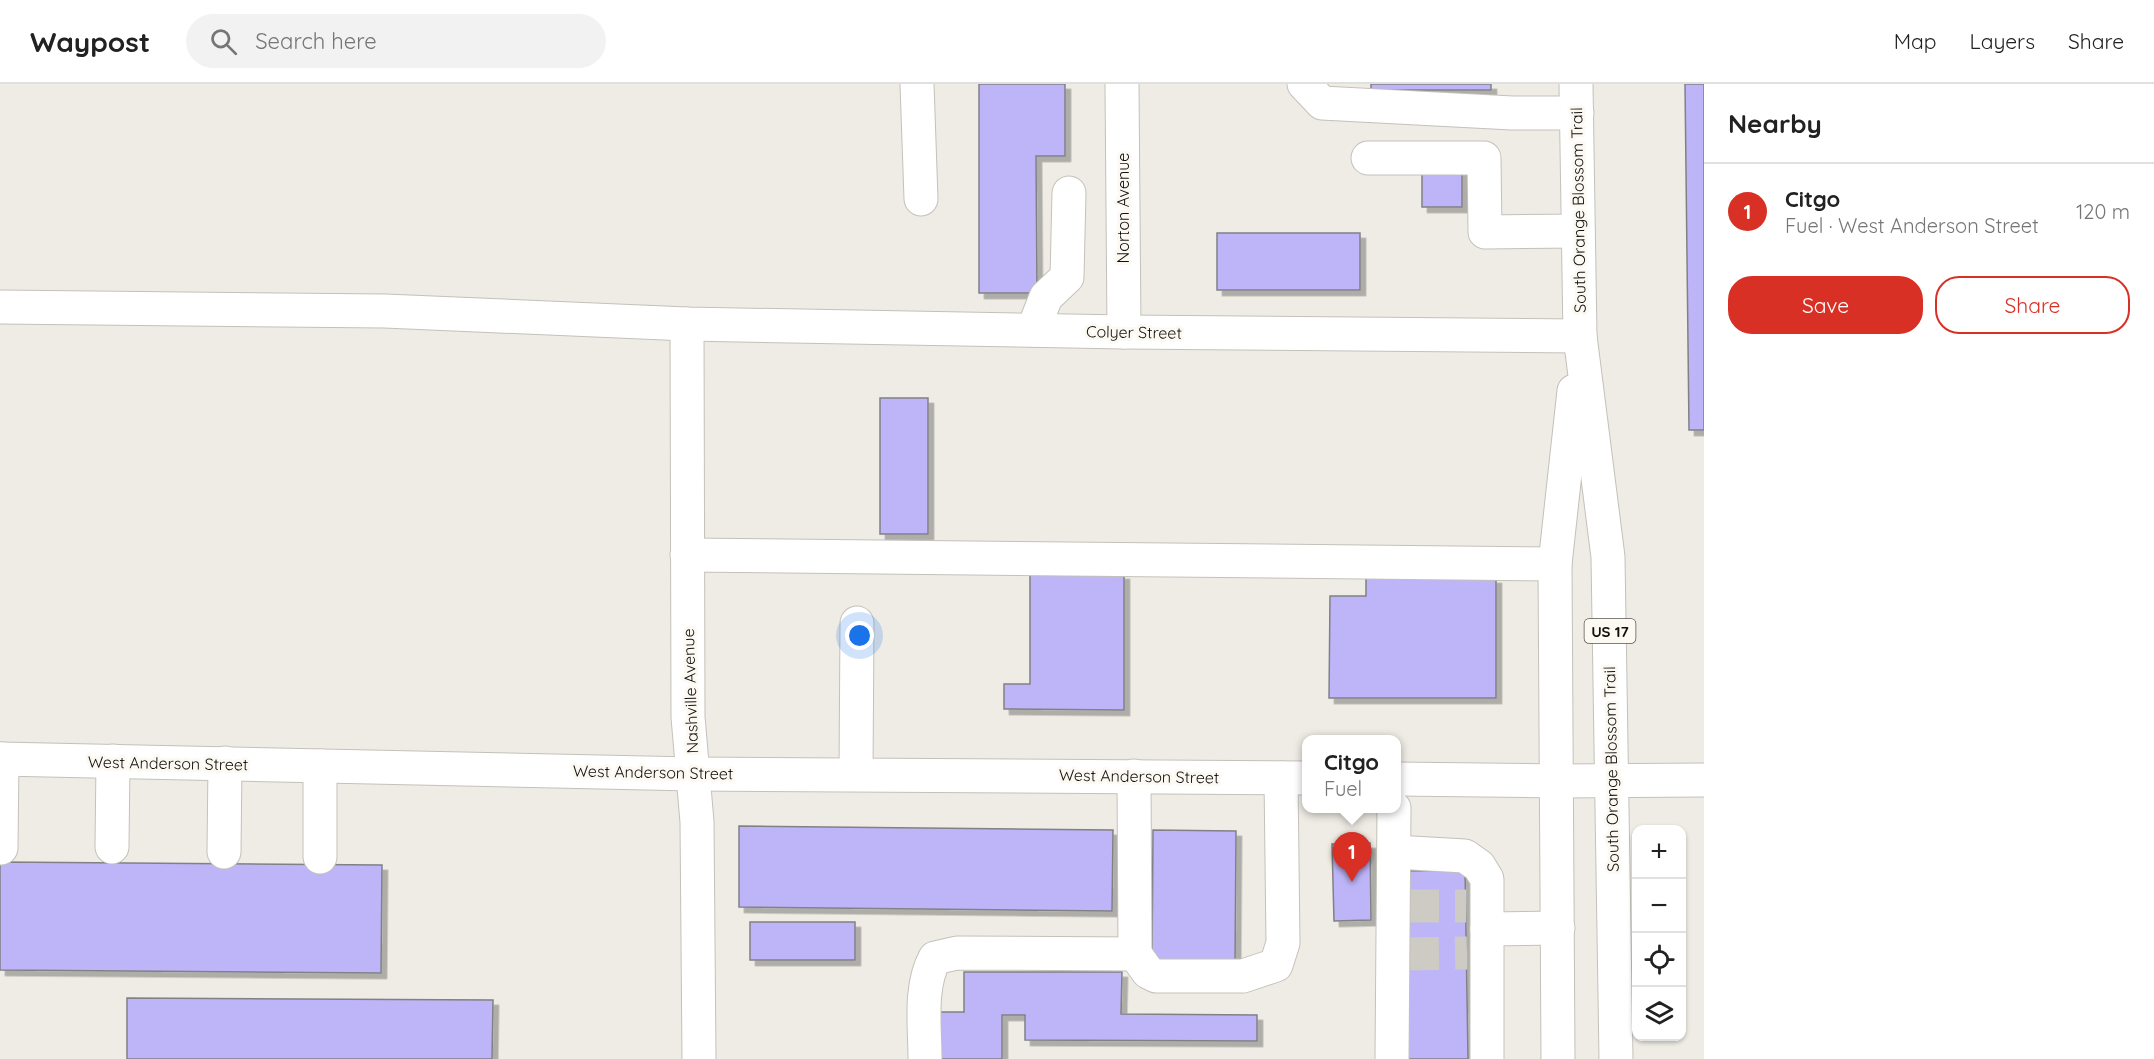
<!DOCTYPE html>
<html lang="en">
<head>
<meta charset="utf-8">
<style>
  body { margin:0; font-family:Quicksand,sans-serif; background:#f2f2f2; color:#222 }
  .controls { position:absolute; right:18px; bottom:18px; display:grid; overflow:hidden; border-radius:12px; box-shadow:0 2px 4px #0004 }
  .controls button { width:54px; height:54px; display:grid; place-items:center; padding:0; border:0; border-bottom:2px solid #e0e0e0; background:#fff; color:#222; font:30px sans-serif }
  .you { position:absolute; left:860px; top:552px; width:21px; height:21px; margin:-15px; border:4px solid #fff; border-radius:50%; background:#1a73e8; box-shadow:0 0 0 9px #1a73e833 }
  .badge { display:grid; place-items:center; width:39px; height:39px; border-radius:50%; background:#d93025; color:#fff; font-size:20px; font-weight:700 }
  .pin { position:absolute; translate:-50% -50px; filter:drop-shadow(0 2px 3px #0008) }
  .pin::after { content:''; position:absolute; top:32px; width:21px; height:18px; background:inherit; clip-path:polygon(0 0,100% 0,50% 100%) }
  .popup { position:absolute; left:1302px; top:651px; width:99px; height:78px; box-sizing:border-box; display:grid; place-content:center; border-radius:12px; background:#fff; filter:drop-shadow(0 2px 4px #0005); font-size:20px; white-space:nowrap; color:#767676 }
  .popup b { font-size:22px; color:#222 }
  .popup::after { content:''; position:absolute; left:50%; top:100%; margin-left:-12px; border:12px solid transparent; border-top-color:#fff }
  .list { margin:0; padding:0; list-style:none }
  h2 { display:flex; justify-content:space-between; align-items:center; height:78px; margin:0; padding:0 24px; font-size:26px }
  h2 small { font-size:20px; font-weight:400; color:#767676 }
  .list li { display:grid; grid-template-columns:39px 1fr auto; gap:18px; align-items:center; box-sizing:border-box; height:96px; padding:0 24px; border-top:2px solid #e0e0e0 }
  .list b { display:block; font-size:22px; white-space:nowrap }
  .list p { margin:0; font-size:20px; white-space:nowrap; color:#767676 }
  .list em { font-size:20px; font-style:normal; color:#767676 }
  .actions { display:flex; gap:12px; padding:18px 24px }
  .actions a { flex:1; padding:14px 0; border:2px solid #d93025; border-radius:24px; text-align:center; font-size:21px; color:#d93025 }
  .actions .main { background:#d93025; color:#fff }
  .icon { flex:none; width:33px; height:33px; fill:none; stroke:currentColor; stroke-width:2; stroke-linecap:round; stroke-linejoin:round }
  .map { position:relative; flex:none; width:1704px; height:975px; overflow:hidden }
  header { display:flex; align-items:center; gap:36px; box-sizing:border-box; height:84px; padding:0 30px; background:#fff; border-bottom:2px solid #e0e0e0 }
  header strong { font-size:28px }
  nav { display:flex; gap:33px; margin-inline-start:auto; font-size:21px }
  .search { width:420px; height:54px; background:#f2f2f2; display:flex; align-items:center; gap:15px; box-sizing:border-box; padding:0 21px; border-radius:33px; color:#767676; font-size:22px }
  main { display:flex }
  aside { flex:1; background:#fff }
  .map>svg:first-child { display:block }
  .building { fill:#beb5f9; stroke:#818086; stroke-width:1.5; filter:url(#shadow) }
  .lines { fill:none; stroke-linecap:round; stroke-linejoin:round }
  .minor-tunnel { stroke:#cecbc5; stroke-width:33; stroke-dasharray:33 16; stroke-linecap:butt }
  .minor-casing { stroke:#c4c1bb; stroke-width:35 }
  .major-casing { stroke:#c4c1bb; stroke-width:35 }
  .minor { stroke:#fff; stroke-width:33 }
  .major { stroke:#fff; stroke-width:33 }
  .labels { text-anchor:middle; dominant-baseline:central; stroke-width:6; stroke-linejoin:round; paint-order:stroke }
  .shield { fill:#fcf9f2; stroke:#575552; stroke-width:1.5 }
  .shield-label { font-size:15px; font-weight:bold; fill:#100f0d }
  .street-label { font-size:16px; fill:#100f0d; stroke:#fcf9f2 }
</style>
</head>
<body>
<header>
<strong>Waypost</strong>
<div class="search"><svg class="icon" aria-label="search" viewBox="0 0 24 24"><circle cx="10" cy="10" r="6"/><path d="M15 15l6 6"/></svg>Search here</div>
<nav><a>Map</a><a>Layers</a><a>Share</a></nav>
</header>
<main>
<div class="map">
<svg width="1704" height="975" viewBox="0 0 1704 975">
  <defs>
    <filter id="shadow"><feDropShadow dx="5.5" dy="5.5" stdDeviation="0" flood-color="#0004"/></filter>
  </defs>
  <rect width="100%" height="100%" fill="#efece5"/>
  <g class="building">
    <polygon points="979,0 1065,0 1065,72 1036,72 1037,209 979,209"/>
    <rect x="1371" y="0" width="120" height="6"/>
    <polygon points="1685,0 1704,0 1704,346 1689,346"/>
    <rect x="1422" y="85" width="40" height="38"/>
    <rect x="1217" y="149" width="143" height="57"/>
    <rect x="880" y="314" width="48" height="136"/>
    <polygon points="1030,490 1124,490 1124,626 1004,625 1004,600 1030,600"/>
    <polygon points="1366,494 1496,494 1496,614 1329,614 1330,512 1366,512"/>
    <polygon points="739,742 1113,746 1112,827 739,823"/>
    <polygon points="1153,746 1236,747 1235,883 1152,882"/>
    <polygon points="1370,759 1371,836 1334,837 1332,760"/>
    <polygon points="0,778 382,781 381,889 0,886"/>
    <polygon points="1465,786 1468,975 1408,975 1405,787"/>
    <rect x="750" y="838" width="105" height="38"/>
    <polygon points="964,888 1122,888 1121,930 1257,931 1257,957 1025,956 1025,931 1002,931 1002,975 934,975 935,928 964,928"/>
    <polygon points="127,914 493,916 492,975 127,975"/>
  </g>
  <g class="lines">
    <g class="minor-tunnel">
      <polyline points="1406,822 1466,822"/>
      <polyline points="1406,870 1467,869"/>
    </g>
    <defs>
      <g id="minor">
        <polyline points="917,0 921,115"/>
        <polyline points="1122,0 1124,248"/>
        <polyline points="1304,0 1322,19 1512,29 1577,29"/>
        <polyline points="1368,74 1484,74 1485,148 1578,147"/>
        <polyline points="0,223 385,227 687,240 1124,248 1580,252"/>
        <polyline points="687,240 688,633 697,738 699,975"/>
        <polyline points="1033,246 1046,213 1067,193 1069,109"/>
        <polyline points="687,471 1555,480"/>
        <polyline points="0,675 693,690 1307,694"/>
        <polyline points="856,690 857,539"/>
        <polyline points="1397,695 1558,697"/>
        <polyline points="112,763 113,677"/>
        <polyline points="1,764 2,675"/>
        <polyline points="224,768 225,679"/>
        <polyline points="1394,768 1465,772 1479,782 1487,795 1487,975"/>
        <polyline points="320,773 320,682"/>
        <polyline points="1487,845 1558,844"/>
        <polyline points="1135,870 1148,888 1156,892 1243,892 1276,881 1283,859 1281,694"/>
        <path d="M925,975C925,943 919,903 935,874L957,869L1135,870L1134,692"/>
        <polyline points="1392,975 1394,724"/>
      </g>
      <g id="major">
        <polyline points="1576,0 1580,252 1608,473 1616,975"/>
        <polyline points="1558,697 1704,696"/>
        <polyline points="1558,975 1555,480 1574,307"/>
      </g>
    </defs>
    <use href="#minor" class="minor-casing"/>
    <use href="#major" class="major-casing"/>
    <use href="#minor" class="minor"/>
    <use href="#major" class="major"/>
  </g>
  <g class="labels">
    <rect class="shield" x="1584.5" y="535" width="51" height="24" rx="4.5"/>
    <g class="shield-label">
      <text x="1610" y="547">US 17</text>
    </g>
    <g class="street-label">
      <text transform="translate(1123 124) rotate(-90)">Norton Avenue</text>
      <text transform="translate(1578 126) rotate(-91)">South Orange Blossom Trail</text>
      <text transform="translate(1134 248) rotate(1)">Colyer Street</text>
      <text transform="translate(690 607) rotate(-92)">Nashville Avenue</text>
      <text transform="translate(168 679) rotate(1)">West Anderson Street</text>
      <text transform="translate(1611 685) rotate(-91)">South Orange Blossom Trail</text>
      <text transform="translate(653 688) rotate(1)">West Anderson Street</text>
      <text transform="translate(1139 692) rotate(1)">West Anderson Street</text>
    </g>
  </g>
</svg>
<div class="controls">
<button>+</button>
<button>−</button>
<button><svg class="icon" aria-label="locate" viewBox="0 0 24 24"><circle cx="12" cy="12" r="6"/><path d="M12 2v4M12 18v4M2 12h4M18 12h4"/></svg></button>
<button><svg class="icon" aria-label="layers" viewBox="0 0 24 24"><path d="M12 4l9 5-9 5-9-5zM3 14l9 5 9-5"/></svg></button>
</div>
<div class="you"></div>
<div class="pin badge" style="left:1352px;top:798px">1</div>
<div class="popup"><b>Citgo</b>Fuel</div>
</div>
<aside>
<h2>Nearby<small></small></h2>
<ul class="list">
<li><span class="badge">1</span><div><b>Citgo</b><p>Fuel · West Anderson Street</p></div><em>120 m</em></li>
</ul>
<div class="actions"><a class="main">Save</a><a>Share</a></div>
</aside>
</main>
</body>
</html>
